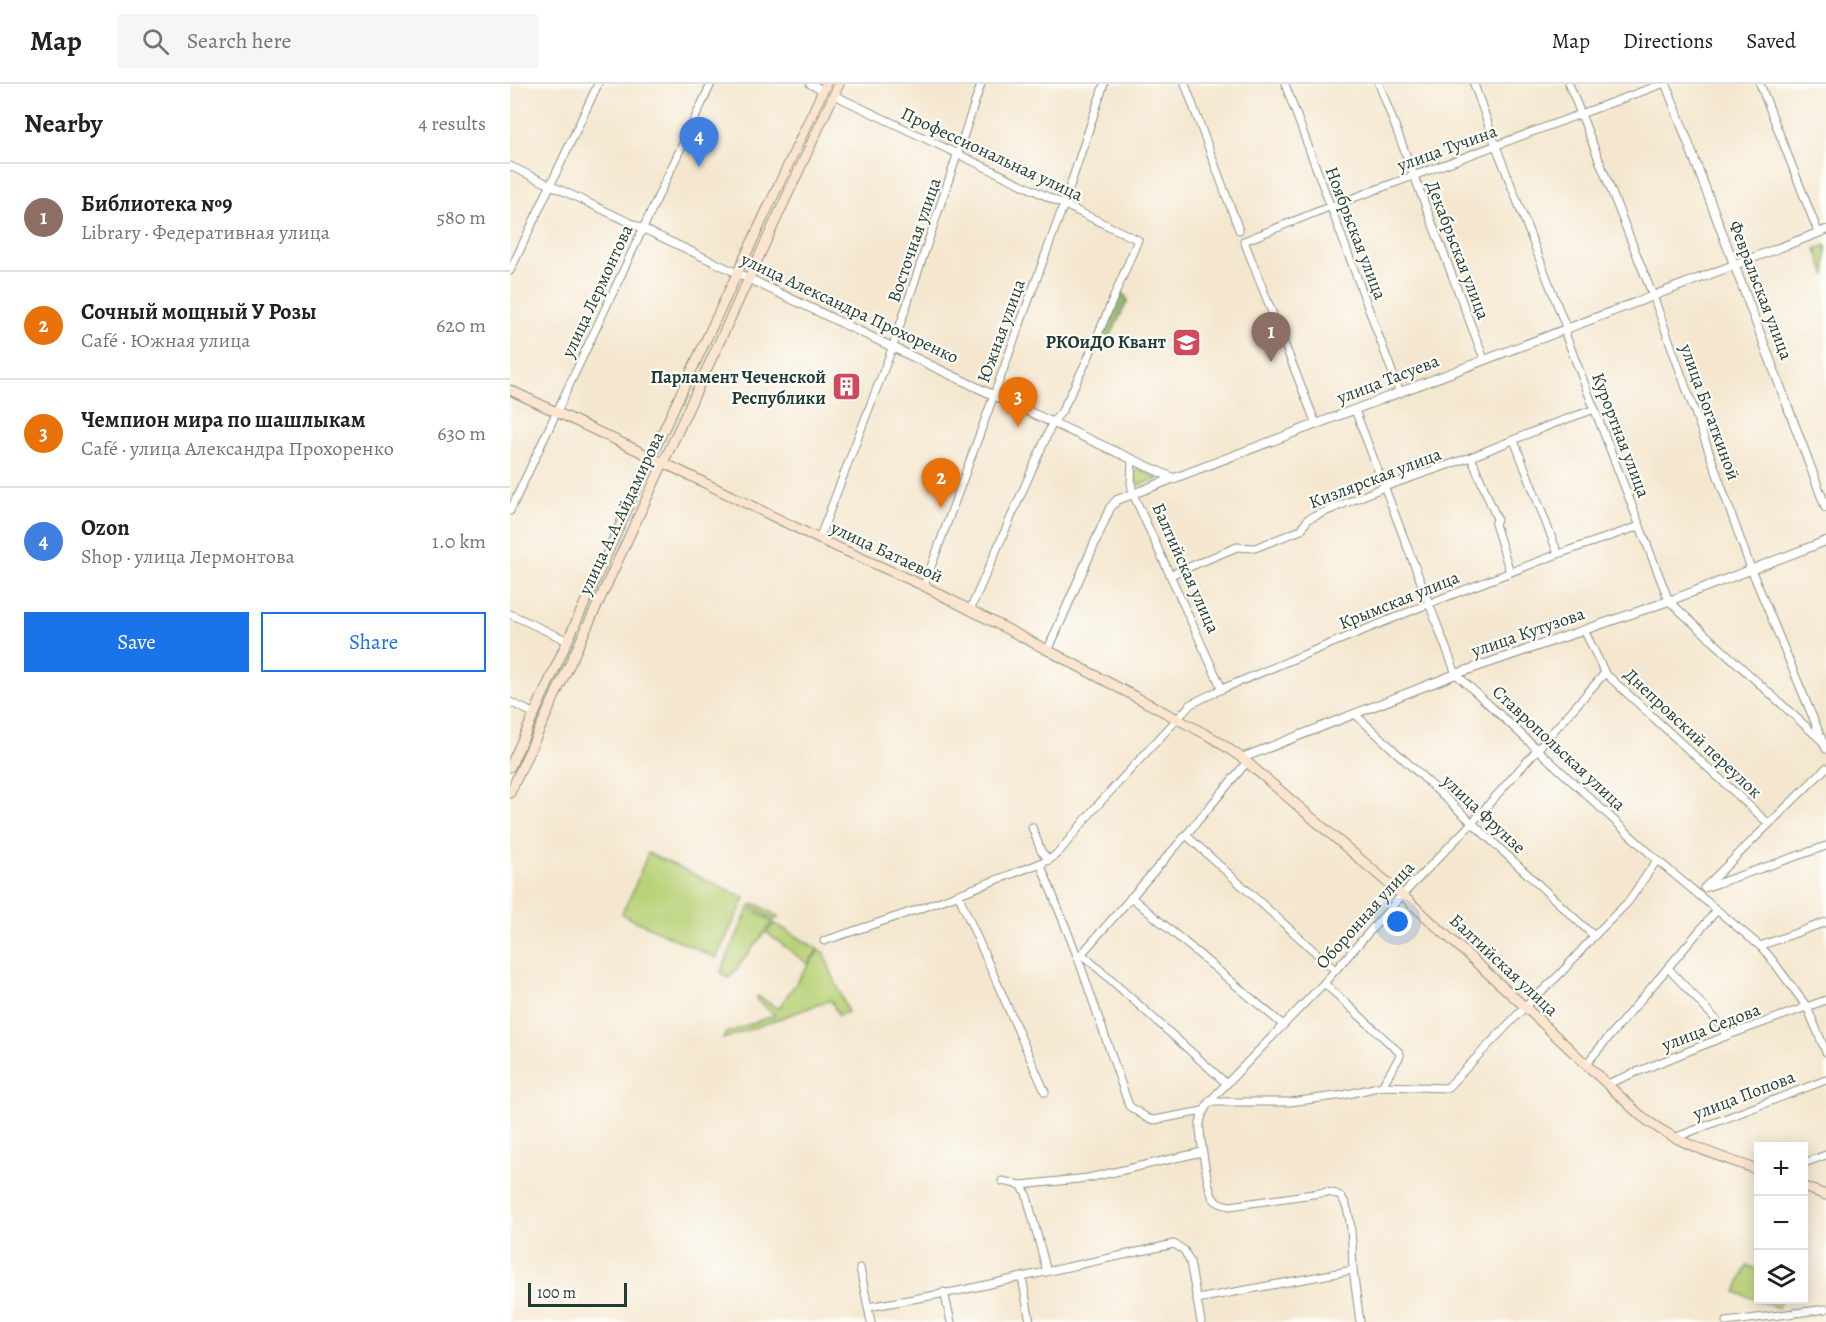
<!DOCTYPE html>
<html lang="en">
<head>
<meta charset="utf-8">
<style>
  body { margin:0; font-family:Alegreya,serif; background:#f6f6f6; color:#202124 }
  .controls { position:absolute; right:18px; bottom:18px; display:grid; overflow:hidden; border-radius:0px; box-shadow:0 3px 15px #0003 }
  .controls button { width:54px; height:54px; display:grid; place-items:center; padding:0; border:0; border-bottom:2px solid #e0e0e0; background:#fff; color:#202124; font:30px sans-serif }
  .scale { position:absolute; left:18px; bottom:15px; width:99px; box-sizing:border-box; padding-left:6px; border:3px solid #1f3d34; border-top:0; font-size:16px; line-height:21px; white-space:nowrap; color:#1f3d34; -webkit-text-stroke:4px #fdfcf7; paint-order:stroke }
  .you { position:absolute; left:888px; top:838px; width:21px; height:21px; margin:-15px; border:4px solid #fff; border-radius:50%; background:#1a73e8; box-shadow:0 0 0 9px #1a73e833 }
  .badge { display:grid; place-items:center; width:39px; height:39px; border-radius:50%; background:#1a73e8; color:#fff; font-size:20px; font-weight:700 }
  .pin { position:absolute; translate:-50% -50px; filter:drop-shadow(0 2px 3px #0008) }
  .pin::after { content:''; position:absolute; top:32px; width:21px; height:18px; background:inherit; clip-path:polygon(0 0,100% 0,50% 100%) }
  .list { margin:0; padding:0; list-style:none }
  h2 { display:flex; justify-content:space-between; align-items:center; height:78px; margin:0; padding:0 24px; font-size:26px }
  h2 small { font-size:20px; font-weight:400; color:#757577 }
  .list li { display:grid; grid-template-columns:39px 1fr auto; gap:18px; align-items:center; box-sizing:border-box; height:108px; padding:0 24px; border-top:2px solid #e0e0e0 }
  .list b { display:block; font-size:22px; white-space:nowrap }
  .list p { margin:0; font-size:20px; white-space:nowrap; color:#757577 }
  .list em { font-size:20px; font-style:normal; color:#757577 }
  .actions { display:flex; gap:12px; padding:18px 24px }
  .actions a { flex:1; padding:14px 0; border:2px solid #1a73e8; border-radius:0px; text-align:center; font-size:21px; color:#1a73e8 }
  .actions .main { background:#1a73e8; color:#fff }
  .icon { flex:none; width:33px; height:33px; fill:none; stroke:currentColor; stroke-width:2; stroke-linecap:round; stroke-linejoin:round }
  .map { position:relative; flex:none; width:1316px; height:1238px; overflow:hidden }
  header { display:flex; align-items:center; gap:36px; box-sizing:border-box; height:84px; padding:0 30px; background:#fff; border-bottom:2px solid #e0e0e0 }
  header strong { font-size:28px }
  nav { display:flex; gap:33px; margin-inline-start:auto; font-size:21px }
  .search { width:420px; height:54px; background:#f6f6f6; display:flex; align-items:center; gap:15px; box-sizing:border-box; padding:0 21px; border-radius:0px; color:#757577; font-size:22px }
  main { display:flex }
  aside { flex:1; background:#fff }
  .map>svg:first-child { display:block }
  .green { fill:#b9d278; stroke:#6c8856; stroke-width:1.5 }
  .forest { fill:#92b468; stroke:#58784e; stroke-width:1.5 }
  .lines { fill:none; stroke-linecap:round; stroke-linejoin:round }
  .minor-casing { stroke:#8a9282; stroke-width:9 }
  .tertiary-casing { stroke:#8a9282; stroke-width:10 }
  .secondary-casing { stroke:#8a9282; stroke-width:11 }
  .minor { stroke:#fff; stroke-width:7 }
  .tertiary { stroke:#fff; stroke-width:8 }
  .secondary { stroke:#fce5cf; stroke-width:9 }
  .labels { text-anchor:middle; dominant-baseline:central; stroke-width:4.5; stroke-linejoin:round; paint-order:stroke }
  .street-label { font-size:18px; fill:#1f3d34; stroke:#fdfcf7 }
  .poi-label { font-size:18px; font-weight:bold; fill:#1f3d34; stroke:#fdfcf7; text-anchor:end }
</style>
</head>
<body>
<header>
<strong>Map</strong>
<div class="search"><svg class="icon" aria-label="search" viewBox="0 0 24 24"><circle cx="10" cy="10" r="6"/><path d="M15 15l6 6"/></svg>Search here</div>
<nav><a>Map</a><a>Directions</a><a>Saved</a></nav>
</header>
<main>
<aside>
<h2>Nearby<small>4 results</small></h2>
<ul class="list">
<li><span class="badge" style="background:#8d6e63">1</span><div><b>Библиотека №9</b><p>Library · Федеративная улица</p></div><em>580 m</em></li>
<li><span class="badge" style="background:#e8710a">2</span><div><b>Сочный мощный У Розы</b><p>Café · Южная улица</p></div><em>620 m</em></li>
<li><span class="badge" style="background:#e8710a">3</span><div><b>Чемпион мира по шашлыкам</b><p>Café · улица Александра Прохоренко</p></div><em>630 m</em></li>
<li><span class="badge" style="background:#3f7fe0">4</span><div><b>Ozon</b><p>Shop · улица Лермонтова</p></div><em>1.0 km</em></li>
</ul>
<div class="actions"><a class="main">Save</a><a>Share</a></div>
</aside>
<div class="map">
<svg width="1316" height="1238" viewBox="0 0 1316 1238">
  <rect width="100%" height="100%" fill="#fdfcf7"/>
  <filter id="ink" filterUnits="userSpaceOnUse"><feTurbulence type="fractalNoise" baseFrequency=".0167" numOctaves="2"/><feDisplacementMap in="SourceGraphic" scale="12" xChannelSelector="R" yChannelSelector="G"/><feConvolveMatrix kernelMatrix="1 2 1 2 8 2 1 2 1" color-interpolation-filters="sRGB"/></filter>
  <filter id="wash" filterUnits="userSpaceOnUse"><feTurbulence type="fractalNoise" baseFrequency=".008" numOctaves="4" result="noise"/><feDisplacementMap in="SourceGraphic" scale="24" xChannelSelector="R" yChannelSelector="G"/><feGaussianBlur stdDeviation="1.35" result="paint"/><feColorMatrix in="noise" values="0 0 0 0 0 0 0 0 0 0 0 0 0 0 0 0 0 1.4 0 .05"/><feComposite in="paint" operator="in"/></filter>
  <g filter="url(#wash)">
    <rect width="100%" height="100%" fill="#f5e7cf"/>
    <g class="green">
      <polygon points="1316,161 1316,192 1306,165"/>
      <polygon points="626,385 630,385 649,395 628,401 626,400 625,388"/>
      <polygon points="138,769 235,814 206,874 113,831 112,829 123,807"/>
      <polygon points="244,820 246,820 269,833 264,836 241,822"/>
      <polygon points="239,824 263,838 219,894 211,889 212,885"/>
      <polygon points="264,839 308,865 298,880 257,849"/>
      <polygon points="309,866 313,868 338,928 328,931 321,916 213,955 216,949 265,931 246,915 248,912 268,925"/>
      <polygon points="1237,1181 1248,1186 1248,1216 1271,1216 1268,1224 1226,1208"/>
    </g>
    <polygon class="forest" points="612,208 618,216 595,263 591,266 588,264 589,258 606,217 605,212"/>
  </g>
  <g filter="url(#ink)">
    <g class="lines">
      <defs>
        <g id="minor">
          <polyline points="300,0 313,6"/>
          <polyline points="675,0 729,146"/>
          <polyline points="775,0 890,309"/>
          <polyline points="869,0 974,275"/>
          <polyline points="964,0 986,62 1057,246 1056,252 1159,517 1313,658"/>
          <polyline points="1059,0 1145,217 1241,485 1316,665"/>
          <polyline points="1250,0 1308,148"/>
          <polyline points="324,11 628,156 578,274 552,327 543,338 460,526"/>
          <polyline points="0,82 227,189"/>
          <polyline points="0,187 88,0"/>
          <polyline points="845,326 946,590 1147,776 1250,862 1260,873 1297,923 1316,968"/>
          <polyline points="806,340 734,157 819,123 1152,0"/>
          <polyline points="1004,356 1048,470"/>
          <polyline points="961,373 987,435 985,440 1000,488"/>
          <polyline points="622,375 621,399 623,410 712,605"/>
          <polyline points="0,427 201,0"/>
          <polyline points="309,455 383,262 471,0"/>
          <polyline points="660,491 727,463 745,464 791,446 798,435 874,403 961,373 1040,341 1085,325"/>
          <polyline points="414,502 554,120 594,0"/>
          <polyline points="0,530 58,557"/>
          <polyline points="1074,546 1095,589 1259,740"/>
          <polyline points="0,618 25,630"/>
          <polyline points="845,630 1084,852"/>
          <polyline points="522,743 531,767 539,776"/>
          <polyline points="676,751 825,886"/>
          <polyline points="530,779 568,874 619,1022 637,1034 644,1036 693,1027"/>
          <polyline points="1197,803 1316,762"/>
          <polyline points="1194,804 1316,684"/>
          <polyline points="448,810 535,1008"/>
          <polyline points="621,813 772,940"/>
          <polyline points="314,857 412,824 539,776 549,768 584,725 681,620 712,605 793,571 923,518 1048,470 1130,442"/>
          <polyline points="1250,862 1316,838"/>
          <polyline points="572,870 717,1000"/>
          <polyline points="568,874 676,751 737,678"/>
          <polyline points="1158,884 1211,941 1216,952"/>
          <polyline points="814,899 890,969 890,972 872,1002"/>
          <polyline points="1076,980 1207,826"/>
          <polyline points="1097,1000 1216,952 1316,916"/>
          <polyline points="699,1018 780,1018 834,1011 872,1002 937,1004 1015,923 1050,890 1084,852 1118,818 1147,776"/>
          <polyline points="1164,1054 1316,996"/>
          <polyline points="1294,1079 1316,1071"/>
          <polyline points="492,1097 511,1101 516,1109 537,1188"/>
          <polyline points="511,1101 578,1094 692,1068"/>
          <polyline points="350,1184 361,1238"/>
          <polyline points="843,1186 850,1238"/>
          <polyline points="512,1193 520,1238"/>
          <polyline points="434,1208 441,1238"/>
          <path d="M687,1215L843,1186C842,1169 843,1125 831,1113C827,1109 822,1109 817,1108L720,1122C714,1121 707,1119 703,1114C698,1105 689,1050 690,1039C691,1031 695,1025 699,1018L814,899L892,811L962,739L1095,589"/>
          <polyline points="358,1223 448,1207 664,1160 674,1166 680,1178 691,1238"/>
          <polyline points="1216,1238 1316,1225"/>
        </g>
        <g id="tertiary">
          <polyline points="1156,0 1316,424"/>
          <polyline points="227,189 483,311 665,395"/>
          <polyline points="538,566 600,424 607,416 1316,146"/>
          <polyline points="732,674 946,590 1159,517 1316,457"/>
        </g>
        <g id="secondary">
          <path d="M0,306L152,378L309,455L414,502L545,570L703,654L732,674L892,811L1015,923L1130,1031C1164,1059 1207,1071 1248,1086"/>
          <polyline points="0,683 149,356 316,0"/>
          <polyline points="0,709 329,0"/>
          <polyline points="1294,1103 1316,1111"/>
        </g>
      </defs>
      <use href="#minor" class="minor-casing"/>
      <use href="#tertiary" class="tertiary-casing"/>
      <use href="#secondary" class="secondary-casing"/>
      <use href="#minor" class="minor"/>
      <use href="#tertiary" class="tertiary"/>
      <use href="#secondary" class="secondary"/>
    </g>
  </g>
  <defs>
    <symbol id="school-square" viewBox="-11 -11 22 22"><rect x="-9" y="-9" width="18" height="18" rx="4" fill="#d1495b" stroke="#fdfcf7"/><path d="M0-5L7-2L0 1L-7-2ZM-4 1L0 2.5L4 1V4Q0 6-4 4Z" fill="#fff"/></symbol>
    <symbol id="building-square" viewBox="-11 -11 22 22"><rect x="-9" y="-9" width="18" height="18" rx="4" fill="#d1495b" stroke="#fdfcf7"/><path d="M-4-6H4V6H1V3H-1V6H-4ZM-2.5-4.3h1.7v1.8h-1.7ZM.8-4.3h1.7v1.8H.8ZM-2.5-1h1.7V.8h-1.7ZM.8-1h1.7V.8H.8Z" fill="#fff"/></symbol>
  </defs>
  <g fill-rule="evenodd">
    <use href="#school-square" x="660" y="242" width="33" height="33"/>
    <use href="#building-square" x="320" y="286" width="33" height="33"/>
  </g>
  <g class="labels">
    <g class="street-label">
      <text transform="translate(937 64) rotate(-20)">улица Тучина</text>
      <text transform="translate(482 70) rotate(25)">Профессиональная улица</text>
      <text transform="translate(846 149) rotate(69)">Ноябрьская улица</text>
      <text transform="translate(404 156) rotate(-71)">Восточная улица</text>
      <text transform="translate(948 166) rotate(69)">Декабрьская улица</text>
      <text transform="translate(1251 206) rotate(69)">Февральская улица</text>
      <text transform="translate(87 207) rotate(-65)">улица Лермонтова</text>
      <text transform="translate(340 224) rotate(25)">улица Александра Прохоренко</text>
      <text transform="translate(491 247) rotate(-70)">Южная улица</text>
      <text transform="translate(878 295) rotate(-21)">улица Тасуева</text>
      <text transform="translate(1200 328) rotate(70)">улица Богаткиной</text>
      <text transform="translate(1111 351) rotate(69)">Курортная улица</text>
      <text transform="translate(865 394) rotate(-21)">Кизлярская улица</text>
      <text transform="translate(111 429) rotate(-65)">улица А.А.Айдамирова</text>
      <text transform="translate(377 468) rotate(25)">улица Батаевой</text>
      <text transform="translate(676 484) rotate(66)">Балтийская улица</text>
      <text transform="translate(889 516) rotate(-22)">Крымская улица</text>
      <text transform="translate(1018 548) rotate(-19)">улица Кутузова</text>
      <text transform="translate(1183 649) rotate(43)">Днепровский переулок</text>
      <text transform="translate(1049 664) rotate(43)">Ставропольская улица</text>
      <text transform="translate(974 730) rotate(43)">улица Фрунзе</text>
      <text transform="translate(855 831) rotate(-48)">Оборонная улица</text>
      <text transform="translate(994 881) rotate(43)">Балтийская улица</text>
      <text transform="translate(1201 943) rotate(-21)">улица Седова</text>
      <text transform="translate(1234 1011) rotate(-21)">улица Попова</text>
    </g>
    <g class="poi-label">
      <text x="656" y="258">РКОиДО Квант</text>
      <text x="316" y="293">Парламент Чеченской<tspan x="316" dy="21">Республики</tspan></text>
    </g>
  </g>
</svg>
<div class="controls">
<button>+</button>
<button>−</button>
<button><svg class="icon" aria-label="layers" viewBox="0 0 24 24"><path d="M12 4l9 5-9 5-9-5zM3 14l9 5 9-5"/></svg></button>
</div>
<div class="scale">100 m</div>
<div class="you"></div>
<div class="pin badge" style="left:761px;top:278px;background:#8d6e63">1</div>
<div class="pin badge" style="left:431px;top:424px;background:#e8710a">2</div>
<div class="pin badge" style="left:508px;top:343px;background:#e8710a">3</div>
<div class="pin badge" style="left:189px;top:83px;background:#3f7fe0">4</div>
</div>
</main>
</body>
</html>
